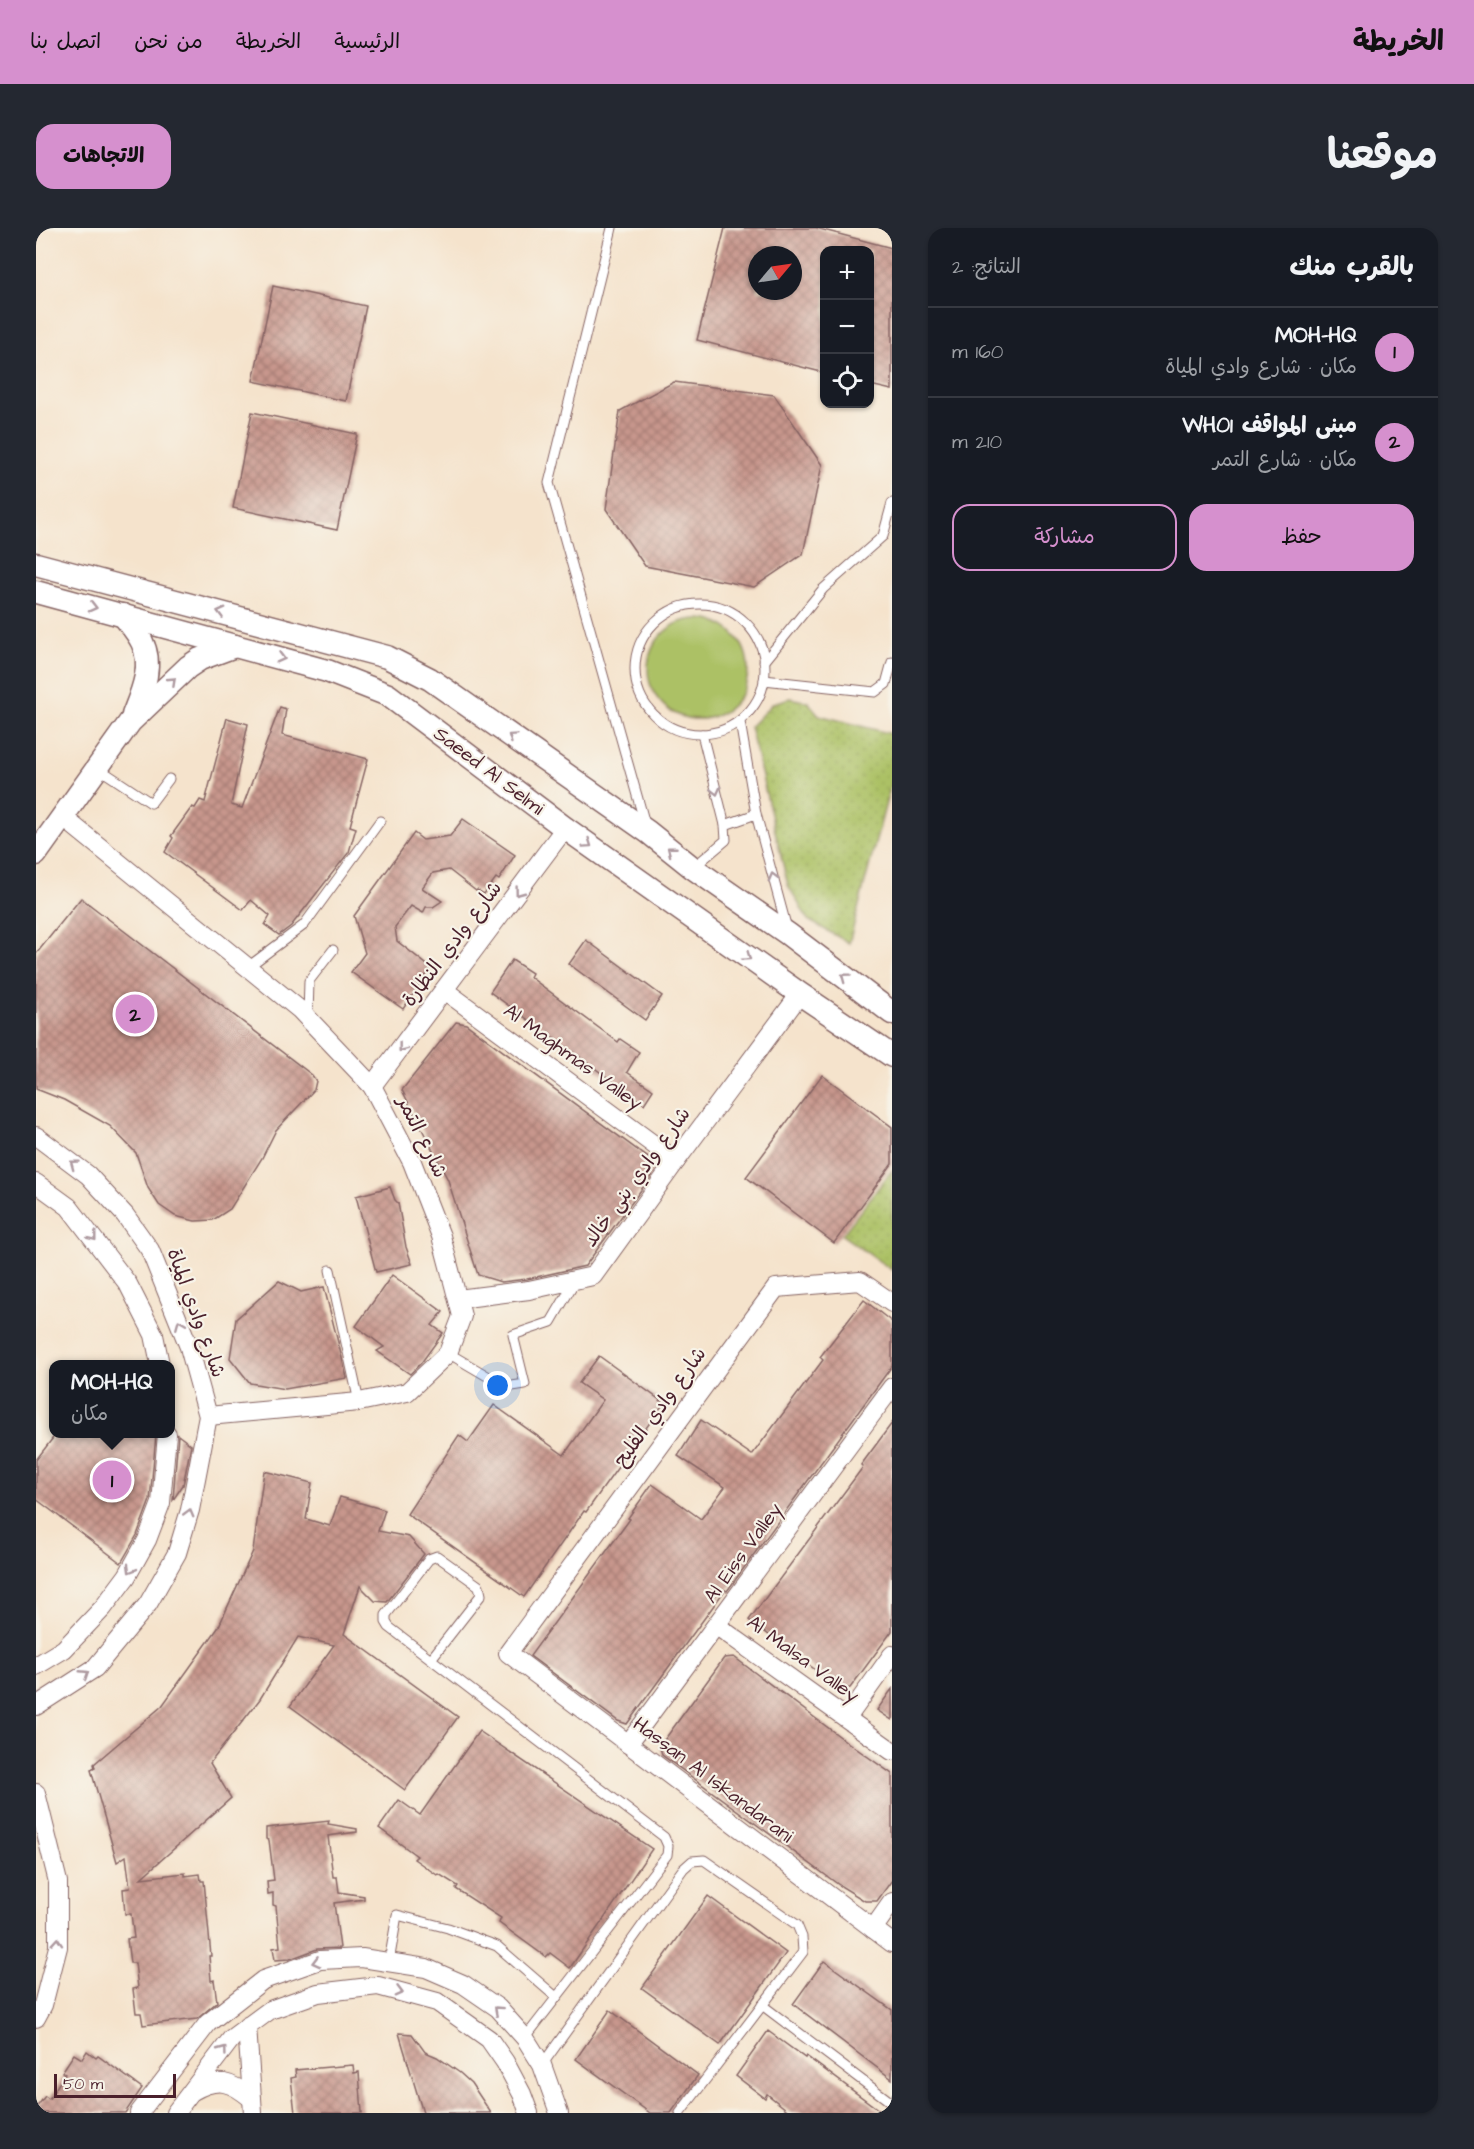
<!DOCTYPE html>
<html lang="ar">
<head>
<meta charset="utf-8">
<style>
  body { margin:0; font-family:"Architects Daughter","Playpen Sans Arabic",sans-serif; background:#242831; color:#f1f3f6; direction:rtl }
  .controls { position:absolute; right:18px; top:18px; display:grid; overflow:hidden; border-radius:12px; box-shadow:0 2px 4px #0004 }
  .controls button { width:54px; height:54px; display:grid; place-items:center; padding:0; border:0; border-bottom:2px solid #363941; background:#171b24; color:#f1f3f6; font:30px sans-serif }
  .compass { position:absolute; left:712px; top:18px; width:54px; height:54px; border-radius:50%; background:#171b24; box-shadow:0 2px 4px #0004; rotate:61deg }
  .scale { position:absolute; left:18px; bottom:15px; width:122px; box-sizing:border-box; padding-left:6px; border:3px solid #4a1f2b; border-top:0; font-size:16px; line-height:21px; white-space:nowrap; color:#4a1f2b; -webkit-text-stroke:4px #f7f3e8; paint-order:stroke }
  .you { position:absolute; left:462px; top:1158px; width:21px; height:21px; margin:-15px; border:4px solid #fff; border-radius:50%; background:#1a73e8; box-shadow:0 0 0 9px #1a73e833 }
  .badge { display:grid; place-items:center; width:39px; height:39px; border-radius:50%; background:#d690ce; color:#111; font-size:20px; font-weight:700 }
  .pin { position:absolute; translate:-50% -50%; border:3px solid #fff; box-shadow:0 2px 6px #0006 }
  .popup { position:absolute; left:13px; top:1132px; width:126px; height:78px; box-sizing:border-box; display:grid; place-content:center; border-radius:12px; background:#171b24; filter:drop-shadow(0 2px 4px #0005); font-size:20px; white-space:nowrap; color:#9ea1a6 }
  .popup b { font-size:22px; color:#f1f3f6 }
  .popup::after { content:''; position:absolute; left:50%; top:100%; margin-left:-12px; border:12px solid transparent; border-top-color:#171b24 }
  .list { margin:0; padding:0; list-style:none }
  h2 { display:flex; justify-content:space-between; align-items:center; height:78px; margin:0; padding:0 24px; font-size:26px }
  h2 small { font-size:20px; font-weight:400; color:#9ea1a6 }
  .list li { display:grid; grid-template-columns:39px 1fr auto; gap:18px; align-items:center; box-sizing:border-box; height:90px; padding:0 24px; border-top:2px solid #363941 }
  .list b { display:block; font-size:22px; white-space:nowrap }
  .list p { margin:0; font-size:20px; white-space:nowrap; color:#9ea1a6 }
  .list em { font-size:20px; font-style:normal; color:#9ea1a6 }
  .actions { display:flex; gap:12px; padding:18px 24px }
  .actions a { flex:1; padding:14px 0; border:2px solid #d690ce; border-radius:18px; text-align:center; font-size:21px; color:#d690ce }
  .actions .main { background:#d690ce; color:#111 }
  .icon { flex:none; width:33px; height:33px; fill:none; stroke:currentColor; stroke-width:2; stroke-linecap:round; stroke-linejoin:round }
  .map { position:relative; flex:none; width:856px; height:1885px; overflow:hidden; direction:ltr; border-radius:18px }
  header { display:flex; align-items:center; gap:36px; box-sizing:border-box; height:84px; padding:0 30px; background:#d690ce; color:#111 }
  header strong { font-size:28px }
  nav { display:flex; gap:33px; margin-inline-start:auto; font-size:21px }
  .intro { display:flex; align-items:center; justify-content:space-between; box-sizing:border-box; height:144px; padding:0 36px }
  h1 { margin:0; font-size:42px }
  .button { padding:15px 27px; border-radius:18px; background:#d690ce; color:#111; font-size:21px; font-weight:700 }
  main { display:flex; gap:36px; padding:0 36px }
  aside { flex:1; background:#171b24; border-radius:18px; box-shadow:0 2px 4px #0004 }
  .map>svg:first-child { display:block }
  .grass { fill:#acc165; stroke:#7b7048; stroke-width:1.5 }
  .park { fill:url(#park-dots); stroke:#7b7048; stroke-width:1.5 }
  .building { fill:url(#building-cross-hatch); fill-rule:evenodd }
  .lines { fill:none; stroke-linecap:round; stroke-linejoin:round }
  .service-casing { stroke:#866463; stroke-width:11 }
  .minor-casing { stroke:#866463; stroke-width:20 }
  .tertiary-casing { stroke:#866463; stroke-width:25 }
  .service { stroke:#fff; stroke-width:9 }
  .minor { stroke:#fff; stroke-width:18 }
  .tertiary { stroke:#fff; stroke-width:22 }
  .oneway { stroke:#ae9aa0 }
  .labels { text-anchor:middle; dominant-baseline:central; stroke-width:4.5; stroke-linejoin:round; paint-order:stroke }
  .street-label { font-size:20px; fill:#4a1f2b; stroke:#f7f3e8 }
</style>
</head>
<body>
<header>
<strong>الخريطة</strong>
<nav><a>الرئيسية</a><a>الخريطة</a><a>من نحن</a><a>اتصل بنا</a></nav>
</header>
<div class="intro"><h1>موقعنا</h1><a class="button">الاتجاهات</a></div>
<main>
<aside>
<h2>بالقرب منك<small>النتائج: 2</small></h2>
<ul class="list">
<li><span class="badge">1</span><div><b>MOH-HQ</b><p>مكان · شارع وادي المياة</p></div><em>160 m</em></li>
<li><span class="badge">2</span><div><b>مبنى المواقف WH01</b><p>مكان · شارع التمر</p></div><em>210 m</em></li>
</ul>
<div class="actions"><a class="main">حفظ</a><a>مشاركة</a></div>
</aside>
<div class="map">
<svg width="856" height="1885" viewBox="0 0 856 1885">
  <defs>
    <pattern id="park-dots" width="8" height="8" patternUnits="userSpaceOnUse" patternTransform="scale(1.5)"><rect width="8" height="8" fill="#acc165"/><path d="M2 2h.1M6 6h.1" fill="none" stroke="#96a558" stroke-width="1.8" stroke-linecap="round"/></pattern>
    <pattern id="building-cross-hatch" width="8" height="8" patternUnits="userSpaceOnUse" patternTransform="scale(1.5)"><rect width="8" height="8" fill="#c8978d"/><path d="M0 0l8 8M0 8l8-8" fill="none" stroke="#a47b73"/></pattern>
  </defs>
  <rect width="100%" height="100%" fill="#f7f3e8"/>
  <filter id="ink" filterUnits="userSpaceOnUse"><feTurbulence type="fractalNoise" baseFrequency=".0167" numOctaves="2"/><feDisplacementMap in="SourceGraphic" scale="12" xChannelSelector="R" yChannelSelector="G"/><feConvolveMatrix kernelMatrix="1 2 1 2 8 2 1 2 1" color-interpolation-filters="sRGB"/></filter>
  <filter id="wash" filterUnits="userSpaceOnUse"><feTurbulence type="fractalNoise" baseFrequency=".008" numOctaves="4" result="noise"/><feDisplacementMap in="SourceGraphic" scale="24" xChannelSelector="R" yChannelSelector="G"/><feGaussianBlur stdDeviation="1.35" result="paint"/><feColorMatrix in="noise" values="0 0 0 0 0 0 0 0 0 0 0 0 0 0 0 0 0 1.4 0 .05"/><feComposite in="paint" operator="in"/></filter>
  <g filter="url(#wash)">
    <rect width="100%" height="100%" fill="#f5e3cc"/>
    <circle class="grass" cx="662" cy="441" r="50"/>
    <g class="park">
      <polygon points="754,470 772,474 783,487 856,506 856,552 813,715 772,692 752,657 714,499 737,475"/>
      <polygon points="856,942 856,1042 806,1007"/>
    </g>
    <g id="blocks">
      <g class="building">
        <path d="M689,0H780L856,20V162L834,157V22H789V145L661,112ZM721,27H757V63H721Z"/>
        <polygon points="237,58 330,78 310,173 217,153"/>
        <polygon points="638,154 738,167 786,237 767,326 718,359 609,338 570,281 584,183"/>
        <polygon points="216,184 321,206 301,302 197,280"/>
        <polygon points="244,479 250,481 246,507 332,531 314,598 320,600 313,624 255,698 243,707 229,697 234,688 215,672 207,682 129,624 137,610 135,608 156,579 159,580 164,572 169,574 191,490 212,496 195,577 206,580"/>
        <polygon points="427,591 479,627 463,652 460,650 448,666 441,662 440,663 413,642 397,645 386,660 406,673 397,679 390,679 387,685 375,678 359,699 361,713 395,740 367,781 315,744 329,725 318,688 378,605 387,612 414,608"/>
        <polygon points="45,670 276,847 280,853 278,862 240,902 226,930 194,981 177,992 159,993 139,988 123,977 112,960 100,925 74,898 28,872 0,861 0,726"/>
        <polygon points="550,712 626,768 609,792 533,736"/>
        <polygon points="476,732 496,745 494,749 582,814 584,811 603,824 591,844 617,862 608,876 454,764"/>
        <polygon points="420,794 430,796 615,932 616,947 549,1038 491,1051 465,1054 442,1047 412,952 366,862"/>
        <polygon points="786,847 856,899 856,936 798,1015 710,949"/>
        <polygon points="354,959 359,972 362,975 370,1019 376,1036 340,1044 320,968"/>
        <polygon points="356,1047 407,1084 396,1097 407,1105 385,1135 374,1146 341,1123 348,1119 320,1098"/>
        <polygon points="243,1053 265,1064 288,1059 311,1150 249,1161 214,1155 194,1130 200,1091"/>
        <polygon points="828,1072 856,1094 856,1138 691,1363 689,1362 591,1496 582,1493 494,1428 594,1291 592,1290 616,1256 665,1291 689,1259 642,1228 665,1192 716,1227 787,1132 784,1129"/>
        <polygon points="563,1128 628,1175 550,1284 548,1283 488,1369 371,1286 423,1207 432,1214 458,1177 528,1227 567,1172 543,1155"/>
        <polygon points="856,1195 856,1403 814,1460 805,1461 713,1392 827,1239 825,1237"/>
        <polygon points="20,1206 120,1206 114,1272 101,1307 85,1335 0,1271 0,1232"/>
        <polygon points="142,1207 155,1217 147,1257 137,1272"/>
        <polygon points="228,1243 276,1255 270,1291 294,1298 304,1269 349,1282 342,1303 373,1309 388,1326 351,1374 339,1373 324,1358 308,1406 422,1489 369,1562 254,1478 298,1417 262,1409 224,1471 174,1535 195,1570 105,1650 149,1645 149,1648 164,1646 165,1653 168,1653 175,1728 173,1728 175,1753 178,1752 181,1774 161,1791 107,1797 105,1785 100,1785 97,1761 102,1760 99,1735 94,1735 91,1711 98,1710 95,1686 89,1686 87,1661 94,1660 90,1628 81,1634 55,1542 59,1540 58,1536 126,1478 182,1400 217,1323"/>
        <polygon points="698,1429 811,1514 856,1546 856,1652 841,1673 829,1673 803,1657 626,1527 624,1518 688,1430"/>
        <polygon points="856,1461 856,1492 841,1482"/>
        <polygon points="443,1503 616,1621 534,1740 514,1725 510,1729 463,1695 465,1690 420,1661 422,1658 403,1646 401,1647 378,1631 381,1628 343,1600 363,1572 384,1587"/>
        <polygon points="293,1593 292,1596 321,1601 321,1604 292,1608 297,1649 301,1649 303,1664 328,1668 328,1671 298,1675 304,1720 281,1721 254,1731 239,1732 237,1720 244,1719 240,1678 237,1677 237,1665 232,1666 231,1653 238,1652 233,1612 230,1611 230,1600"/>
        <polygon points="672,1668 750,1725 684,1817 606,1760"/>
        <polygon points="788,1733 856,1782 856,1851 757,1776"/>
        <polygon points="574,1782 662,1847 635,1885 614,1885 540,1831"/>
        <polygon points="732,1803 769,1830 770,1828 847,1885 755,1885 731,1866 729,1870 700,1848"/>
        <polygon points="363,1805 376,1806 389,1824 401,1829 424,1845 435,1855 455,1885 387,1885"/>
        <polygon points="51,1823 60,1830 62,1828 106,1860 89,1885 0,1885 0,1880 9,1868 13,1871 29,1846 26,1844 38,1826 46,1831"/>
        <polygon points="317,1837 318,1845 323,1844 326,1885 259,1885 255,1850 260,1849 259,1842"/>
      </g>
    </g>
  </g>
  <g filter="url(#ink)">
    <use href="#blocks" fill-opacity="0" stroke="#866463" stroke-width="1.5"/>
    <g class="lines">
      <defs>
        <g id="service">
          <polyline points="576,0 513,255 609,596"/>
          <circle cx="664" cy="441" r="65"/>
          <polyline points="728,434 787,361 847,308 856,275"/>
          <polyline points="728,452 839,464 850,456 856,434"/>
          <polyline points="704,494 720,586 751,701"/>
          <polyline points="62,540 115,575 133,551"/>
          <polyline points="689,597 720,586"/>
          <polyline points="658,639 690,612 689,597 666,506"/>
          <polyline points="212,739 268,697 344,593"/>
          <polyline points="272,788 273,753 297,722"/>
          <polyline points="294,1042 323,1174"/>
          <polyline points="412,1125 470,1159 489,1156 477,1107 515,1094 539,1053"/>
          <polyline points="395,1431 445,1367 443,1358 401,1328 393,1331 350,1387 350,1394 353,1399 628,1609 632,1618 631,1627 489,1810"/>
          <polyline points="353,1734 361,1687 412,1700 461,1718 520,1769"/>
          <polyline points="726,1777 856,1875"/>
          <polyline points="506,1837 647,1641 656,1633 668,1632 761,1697 766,1709 767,1724 644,1885"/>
        </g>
        <g id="minor">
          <polyline points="28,590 264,782 336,858 376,934 405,1008 426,1088 412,1125 371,1164 323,1174 172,1188"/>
          <polyline points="408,762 640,933"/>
          <polyline points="336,858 529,600"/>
          <polyline points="0,908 52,947 89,987 114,1022 153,1119 172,1188 154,1282 141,1325 112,1376 59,1440 0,1478"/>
          <polyline points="0,955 33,979 92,1056 118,1107 124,1136"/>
          <polyline points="422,1071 493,1062 557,1048 640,933 764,766"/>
          <polyline points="856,1075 824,1053 740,1060 472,1425 856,1715"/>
          <polyline points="681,1398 856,1523"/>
          <polyline points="0,1438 28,1421 67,1380 91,1348 111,1312 125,1275 131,1206"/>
          <polyline points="811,1490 856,1427"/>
          <polyline points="592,1516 856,1159"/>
          <polyline points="0,1565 22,1654 22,1719 7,1777 0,1790"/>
          <polyline points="837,1701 856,1674"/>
          <polyline points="211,1798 217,1885"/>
          <path d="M157,1863C182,1849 195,1853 216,1871"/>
          <polyline points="103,1885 172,1795 227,1752 284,1732 326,1730 390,1740 427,1756 462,1780 489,1810 506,1837 523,1885"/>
          <polyline points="139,1885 196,1810 234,1782 282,1765 342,1758 401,1774 453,1811 469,1834 486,1866 493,1885"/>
        </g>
        <g id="tertiary">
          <polyline points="0,336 351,429 394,451 612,604 657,640 752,706 856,785"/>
          <polyline points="0,364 291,443 352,467 529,600 764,766 856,828"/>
          <path d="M87,387C93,395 101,404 106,414C118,438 106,464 97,487"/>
          <polyline points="0,626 94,494 152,439 164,431 199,418"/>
        </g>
      </defs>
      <use href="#service" class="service-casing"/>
      <use href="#minor" class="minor-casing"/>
      <use href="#tertiary" class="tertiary-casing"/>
      <use href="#service" class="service"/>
      <use href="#minor" class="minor"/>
      <use href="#tertiary" class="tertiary"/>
    </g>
    <defs><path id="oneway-chevron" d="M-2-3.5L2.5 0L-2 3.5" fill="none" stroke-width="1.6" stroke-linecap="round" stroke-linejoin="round" transform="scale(1.5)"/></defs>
    <g class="oneway">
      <use href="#oneway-chevron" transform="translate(57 379) rotate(14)"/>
      <use href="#oneway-chevron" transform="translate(185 384) rotate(-165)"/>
      <use href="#oneway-chevron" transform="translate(245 430) rotate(15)"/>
      <use href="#oneway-chevron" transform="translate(136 453) rotate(-43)"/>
      <use href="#oneway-chevron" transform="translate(476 509) rotate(-145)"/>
      <use href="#oneway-chevron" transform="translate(680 563) rotate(76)"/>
      <use href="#oneway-chevron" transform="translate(552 616) rotate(35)"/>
      <use href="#oneway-chevron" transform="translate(635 622) rotate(-142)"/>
      <use href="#oneway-chevron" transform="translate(737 649) rotate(-105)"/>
      <use href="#oneway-chevron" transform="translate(483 664) rotate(127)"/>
      <use href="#oneway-chevron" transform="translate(711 729) rotate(35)"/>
      <use href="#oneway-chevron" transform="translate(809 749) rotate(-143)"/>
      <use href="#oneway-chevron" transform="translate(366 820) rotate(128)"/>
      <use href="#oneway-chevron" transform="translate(38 936) rotate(-143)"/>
      <use href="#oneway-chevron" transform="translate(57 1009) rotate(52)"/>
      <use href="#oneway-chevron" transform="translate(144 1096) rotate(-112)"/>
      <use href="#oneway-chevron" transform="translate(153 1285) rotate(-75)"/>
      <use href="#oneway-chevron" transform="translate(95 1341) rotate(120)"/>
      <use href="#oneway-chevron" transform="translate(49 1446) rotate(-33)"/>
      <use href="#oneway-chevron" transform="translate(21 1714) rotate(-86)"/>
      <use href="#oneway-chevron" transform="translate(280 1734) rotate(166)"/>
      <use href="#oneway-chevron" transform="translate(363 1764) rotate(15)"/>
      <use href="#oneway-chevron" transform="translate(462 1782) rotate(-138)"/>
      <use href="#oneway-chevron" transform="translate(187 1822) rotate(-53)"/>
    </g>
  </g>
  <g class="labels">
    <g class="street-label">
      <text transform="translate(453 543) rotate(37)">Saeed Al Selmi</text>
      <text transform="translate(416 716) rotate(-53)">شارع وادي النظارة</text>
      <text transform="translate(537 829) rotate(36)">Al Maghmas Valley</text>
      <text transform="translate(386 909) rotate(64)">شارع التمر</text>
      <text transform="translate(601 949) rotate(-54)">شارع وادي بني خالد</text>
      <text transform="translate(160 1085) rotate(70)">شارع وادي المياة</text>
      <text transform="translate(624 1179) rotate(-54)">شارع وادي الفليح</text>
      <text transform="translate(707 1325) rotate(-54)">Al Eiss Valley</text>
      <text transform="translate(767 1431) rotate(36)">Al Malsa Valley</text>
      <text transform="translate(677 1552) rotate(37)">Hassan Al Iskandarani</text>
    </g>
  </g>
</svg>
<div class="controls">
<button>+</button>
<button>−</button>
<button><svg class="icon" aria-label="locate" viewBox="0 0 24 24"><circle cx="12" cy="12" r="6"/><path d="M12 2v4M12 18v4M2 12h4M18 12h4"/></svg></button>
</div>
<svg class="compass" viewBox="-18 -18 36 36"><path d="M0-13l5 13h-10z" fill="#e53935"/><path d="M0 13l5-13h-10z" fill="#9ea1a6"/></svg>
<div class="scale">50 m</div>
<div class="you"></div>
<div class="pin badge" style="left:76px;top:1252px">1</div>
<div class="popup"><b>MOH-HQ</b>مكان</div>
<div class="pin badge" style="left:99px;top:786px">2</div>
</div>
</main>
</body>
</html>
